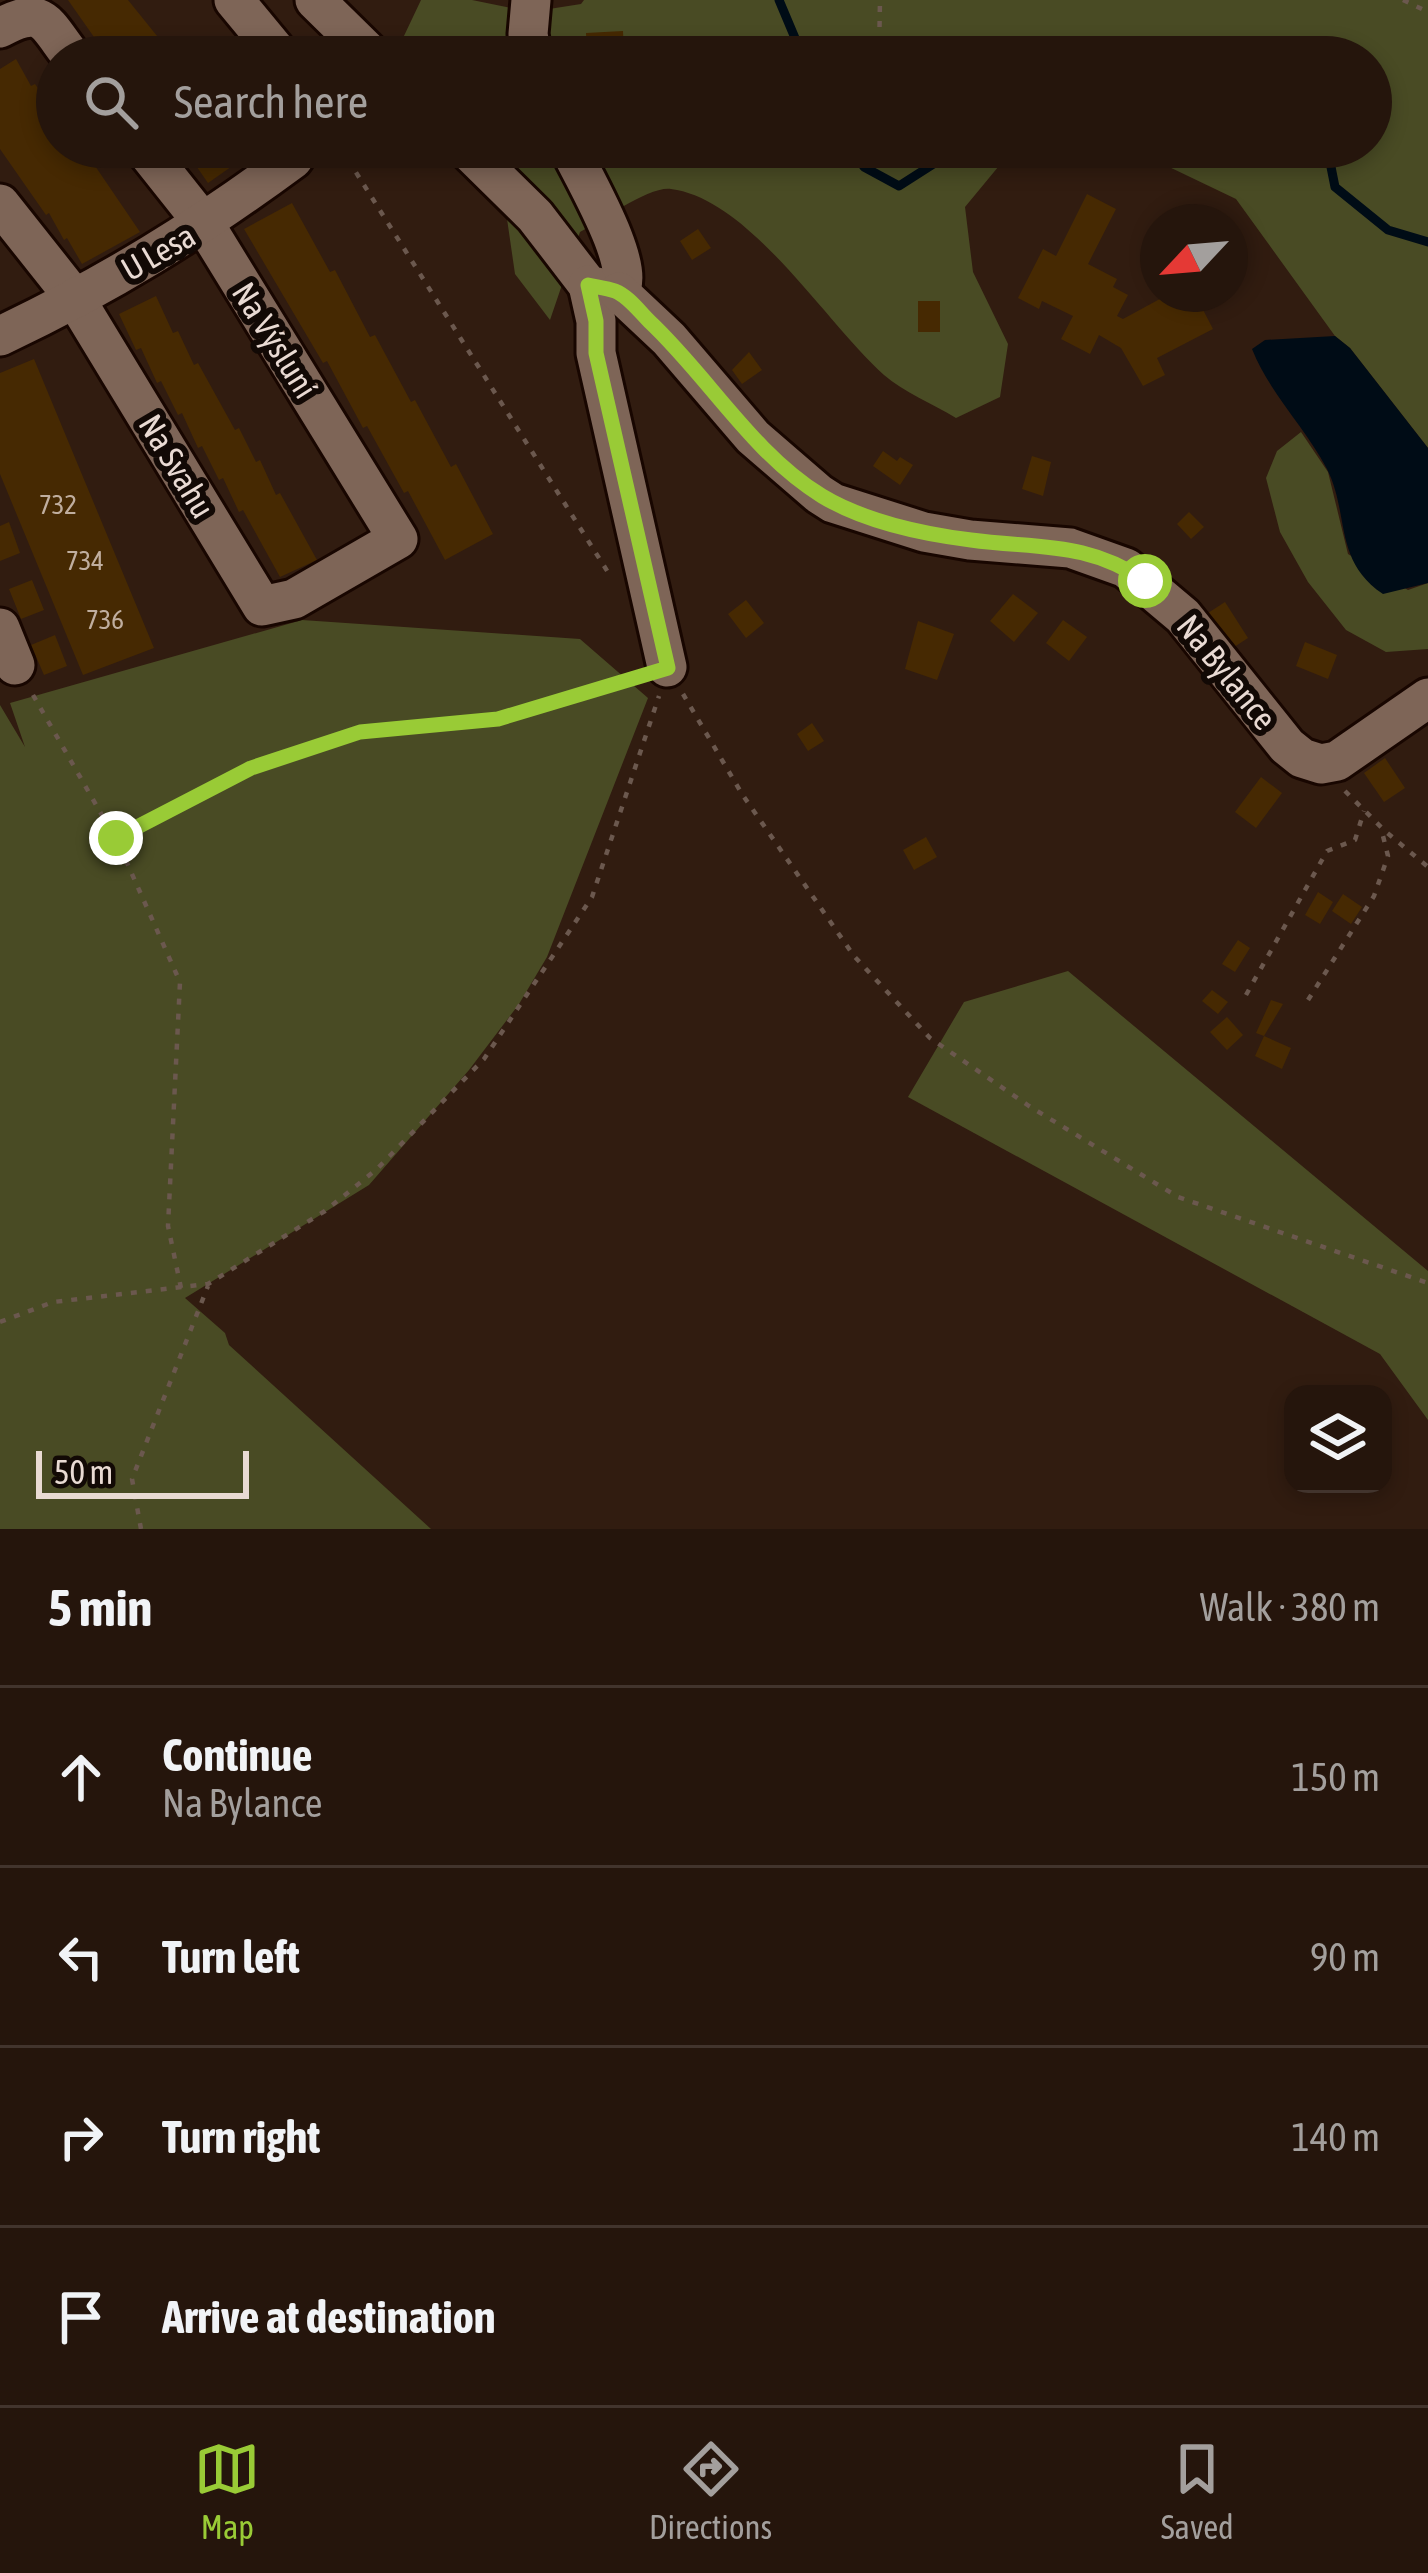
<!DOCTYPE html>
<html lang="en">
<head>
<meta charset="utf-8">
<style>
  body { margin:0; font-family:"Asap Condensed",sans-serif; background:#31221a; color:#f1f3f6 }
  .controls { position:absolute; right:36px; bottom:36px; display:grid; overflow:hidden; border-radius:24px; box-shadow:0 6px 18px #0003 }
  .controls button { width:108px; height:108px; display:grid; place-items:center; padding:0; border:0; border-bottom:3px solid #42342d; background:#25150c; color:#f1f3f6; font:60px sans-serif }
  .compass { position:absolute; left:1140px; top:204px; width:108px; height:108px; border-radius:50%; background:#25150c; box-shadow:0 6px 18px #0003; rotate:244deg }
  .scale { position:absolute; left:36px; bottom:30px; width:213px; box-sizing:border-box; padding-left:12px; border:6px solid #e9dad3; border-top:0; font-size:33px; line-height:42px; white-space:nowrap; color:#e9dad3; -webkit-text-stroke:9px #120905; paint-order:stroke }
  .stop { position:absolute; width:36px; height:36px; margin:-27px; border:9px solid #99cb36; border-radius:50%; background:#fff }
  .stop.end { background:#99cb36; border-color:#fff; box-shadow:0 3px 12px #0008 }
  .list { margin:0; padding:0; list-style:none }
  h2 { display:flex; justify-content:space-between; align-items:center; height:156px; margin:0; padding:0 48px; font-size:51px }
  h2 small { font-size:39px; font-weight:400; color:#a39f9d }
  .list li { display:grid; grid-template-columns:78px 1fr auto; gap:36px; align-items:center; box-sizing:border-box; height:180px; padding:0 48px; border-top:3px solid #42342d }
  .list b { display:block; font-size:45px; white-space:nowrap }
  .list p { margin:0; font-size:39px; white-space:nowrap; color:#a39f9d }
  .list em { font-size:39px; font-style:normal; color:#a39f9d }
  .icon { flex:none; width:66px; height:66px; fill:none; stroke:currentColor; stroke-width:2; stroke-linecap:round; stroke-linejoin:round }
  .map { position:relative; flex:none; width:1428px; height:1529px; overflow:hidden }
  .search { position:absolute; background:#25150c; box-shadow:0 6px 18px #0003; left:36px; right:36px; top:36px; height:132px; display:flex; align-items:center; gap:30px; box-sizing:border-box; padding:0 42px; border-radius:66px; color:#a39f9d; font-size:45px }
  .sheet { height:876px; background:#25150c }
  nav { display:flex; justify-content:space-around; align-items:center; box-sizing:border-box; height:168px; border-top:3px solid #42342d; background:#25150c; font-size:33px; color:#a39f9d }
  nav a { display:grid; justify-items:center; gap:6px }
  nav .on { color:#99cb36 }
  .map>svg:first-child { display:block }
  .green { fill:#494b24 }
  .water { fill:#000c16 }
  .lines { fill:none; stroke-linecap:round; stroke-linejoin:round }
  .stream { stroke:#000c16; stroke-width:9 }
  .building { fill:#462902 }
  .minor-casing { stroke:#180600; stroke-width:45 }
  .path { stroke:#6b584e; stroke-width:4.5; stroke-dasharray:6 9; stroke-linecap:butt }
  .minor { stroke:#7e6557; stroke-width:39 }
  .route { stroke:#99cb36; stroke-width:15 }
  .labels { text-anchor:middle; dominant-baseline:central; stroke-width:12; stroke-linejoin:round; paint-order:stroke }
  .number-label { font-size:27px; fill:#c0ae9f }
  .street-label { font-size:33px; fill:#e9dad3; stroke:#120905 }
</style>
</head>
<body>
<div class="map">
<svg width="1428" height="1529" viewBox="0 0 1428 1529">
  <rect width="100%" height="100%" fill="#311c10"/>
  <g class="green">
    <polygon points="421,0 472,0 530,12 581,4 584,0 1428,0 1428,448 1350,348 1335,336 1236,199 1140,153 1120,147 1371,147 1371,57 415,57 403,38"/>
    <path d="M489,147H1028L1008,155L965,207L973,272L1008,344L1000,397L956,418C933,404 904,392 884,375C825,322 750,199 671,189C649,186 601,221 580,232L550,320L515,274L498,157Z"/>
    <polygon points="1301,432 1328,472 1348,554 1408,590 1428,583 1428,649 1386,652 1346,630 1308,582 1280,532 1266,478 1277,451"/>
    <polygon points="302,620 580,639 648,698 547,957 519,1004 469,1070 369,1185 185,1298 225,1333 229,1345 431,1529 0,1529 0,705 25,747 10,703"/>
    <polygon points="1068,971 1428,1271 1428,1420 1380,1354 908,1097 964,1002"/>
  </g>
  <path class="water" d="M1335,336L1350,348L1428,448V583L1383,594C1333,560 1350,515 1327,469C1305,427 1270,394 1252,349L1265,340Z"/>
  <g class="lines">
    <g class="stream">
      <polyline points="779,0 803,57"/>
      <polyline points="1130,57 1181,49 1204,57"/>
      <polyline points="850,147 864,167 899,186 960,147"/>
      <polyline points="1327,147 1335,187 1388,230 1428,242"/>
    </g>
  </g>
  <g class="building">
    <polygon points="68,0 128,0 174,57 108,57"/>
    <polygon points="623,31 624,54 612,54 612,49 587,51 586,33"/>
    <polygon points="16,59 31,86 35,84 57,116 57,147 79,147 85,159 89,157 140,232 82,264 67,238 64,240 49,213 46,215 0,149 0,69"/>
    <polygon points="183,147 243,147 248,155 208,183"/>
    <polygon points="1087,194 1116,209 1088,264 1117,279 1113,287 1128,295 1117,316 1123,319 1169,294 1180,294 1187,308 1199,302 1213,329 1157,358 1165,375 1143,386 1121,348 1099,335 1090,354 1061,339 1073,316 1042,301 1039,309 1018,298 1043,249 1056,256"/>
    <polygon points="292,203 330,272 335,270 370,337 375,335 411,402 415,400 451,467 456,464 493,534 445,560 408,491 404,493 367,426 363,428 327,361 323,363 244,229"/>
    <polygon points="698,229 711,248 692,260 680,241"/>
    <polygon points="156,296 173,333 178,331 194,365 198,363 235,430 239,428 256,462 260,460 276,495 280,493 317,560 280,577 243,510 239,512 223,478 219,480 202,446 198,448 182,413 178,415 161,381 157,383 141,348 136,350 119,314"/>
    <rect x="918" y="301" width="22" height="31"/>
    <polygon points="749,352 762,370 742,384 732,370"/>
    <polygon points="34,359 154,648 83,675 0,474 0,373"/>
    <polygon points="883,451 897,461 900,457 913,465 900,485 873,466"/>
    <polygon points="1032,456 1051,462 1043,496 1022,489"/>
    <polygon points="1189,512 1204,527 1191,539 1177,524"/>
    <polygon points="9,522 20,553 0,561 0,526"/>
    <polygon points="32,580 44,610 21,619 9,589"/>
    <polygon points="1013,594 1038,613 1014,642 990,621"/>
    <polygon points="746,600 764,623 746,638 728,614"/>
    <polygon points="1225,602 1248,638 1231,649 1208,613"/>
    <polygon points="1063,620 1087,637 1069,661 1046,643"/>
    <polygon points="918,621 954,634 937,680 905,669"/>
    <polygon points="55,635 67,666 44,675 31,645"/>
    <polygon points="1305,642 1337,655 1328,679 1296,666"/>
    <polygon points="812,723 824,741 808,751 797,734"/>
    <polygon points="1385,758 1405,788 1384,802 1364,773"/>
    <polygon points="1261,777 1282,793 1256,828 1235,812"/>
    <polygon points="926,837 937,857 914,870 903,850"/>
    <polygon points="1318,892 1333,902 1320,924 1305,915"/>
    <polygon points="1343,894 1362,907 1351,924 1332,911"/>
    <polygon points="1238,940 1250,948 1235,972 1222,964"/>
    <polygon points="1212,990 1228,1002 1218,1014 1202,1001"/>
    <polygon points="1271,1000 1283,1004 1264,1036 1291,1048 1282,1069 1255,1056 1264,1036 1256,1033"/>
    <polygon points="1227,1017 1243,1035 1227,1050 1210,1032"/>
  </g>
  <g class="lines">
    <defs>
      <g id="minor">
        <polyline points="234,0 281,57"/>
        <polyline points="315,0 373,57"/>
        <polyline points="531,0 528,34 532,57"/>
        <path d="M0,28C44,4 45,23 72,57"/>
        <polyline points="465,147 535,216 588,285 614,291"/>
        <path d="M569,147C582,175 638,268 619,292"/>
        <polyline points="0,204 76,300 262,606 294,599 398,539 205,225 143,147"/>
        <polyline points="588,285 596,321 596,353 667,667"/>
        <polyline points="619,292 669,339 753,437 819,494 833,503 924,532 970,540 1070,548 1126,568 1183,616 1287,746 1302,758 1321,764 1337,761 1428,698"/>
        <path d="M0,336C108,285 197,230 293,159L301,147"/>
        <polyline points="0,628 15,665"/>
      </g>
    </defs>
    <use href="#minor" class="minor-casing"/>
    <g class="path">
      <polyline points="1403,0 1428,12"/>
      <polyline points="879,57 880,0"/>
      <polyline points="340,147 611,577"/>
      <polyline points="683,694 742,794 854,956 930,1038 1029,1106 1178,1197 1428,1283"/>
      <polyline points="33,695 114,836"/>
      <polyline points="1345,791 1385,831 1428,867"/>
      <polyline points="1246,995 1327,851 1355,840 1364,811"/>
      <polyline points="1308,1000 1374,896 1388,856 1381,828"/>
      <polyline points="181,1288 168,1226 180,982 116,838 252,768 360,732 498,719 634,679"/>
      <polyline points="0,1322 53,1302 208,1284 325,1211 377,1169 484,1059 592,897 659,696"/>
      <polyline points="141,1529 132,1479 208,1286"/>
    </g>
    <use href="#minor" class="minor"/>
  </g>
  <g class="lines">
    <path class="route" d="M116,838L251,768L360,732L498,719L668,668L596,353V321L588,285C597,287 607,288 615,291C628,296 639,311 649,321C708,376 752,453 822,496C863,521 923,534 971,540C1037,549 1087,541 1145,581"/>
  </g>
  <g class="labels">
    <g class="number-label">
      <text x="58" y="504">732</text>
      <text x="85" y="560">734</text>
      <text x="105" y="619">736</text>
    </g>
    <g class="street-label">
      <text transform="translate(158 252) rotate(-30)">U Lesa</text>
      <text transform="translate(275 340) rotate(58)">Na Výsluní</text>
      <text transform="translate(177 466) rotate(59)">Na Svahu</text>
      <text transform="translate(1227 672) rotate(51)">Na Bylance</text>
    </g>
  </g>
</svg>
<div class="controls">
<button><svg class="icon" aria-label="layers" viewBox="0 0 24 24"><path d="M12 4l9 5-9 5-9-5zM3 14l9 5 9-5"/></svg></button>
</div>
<svg class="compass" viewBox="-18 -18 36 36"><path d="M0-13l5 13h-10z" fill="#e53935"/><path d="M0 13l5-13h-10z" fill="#a39f9d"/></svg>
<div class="scale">50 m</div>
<div class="stop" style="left:1145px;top:581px"></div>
<div class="stop end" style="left:116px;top:838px"></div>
<div class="search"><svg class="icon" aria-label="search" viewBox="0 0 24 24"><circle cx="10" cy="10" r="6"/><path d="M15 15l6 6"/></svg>Search here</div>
</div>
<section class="sheet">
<h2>5 min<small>Walk · 380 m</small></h2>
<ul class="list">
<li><svg class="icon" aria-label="ahead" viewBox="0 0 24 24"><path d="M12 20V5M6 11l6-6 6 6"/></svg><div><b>Continue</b><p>Na Bylance</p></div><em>150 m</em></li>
<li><svg class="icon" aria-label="left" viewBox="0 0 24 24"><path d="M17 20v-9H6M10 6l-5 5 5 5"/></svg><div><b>Turn left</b></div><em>90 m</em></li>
<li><svg class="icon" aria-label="right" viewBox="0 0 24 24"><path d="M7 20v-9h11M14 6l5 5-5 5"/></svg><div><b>Turn right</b></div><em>140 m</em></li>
<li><svg class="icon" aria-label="arrive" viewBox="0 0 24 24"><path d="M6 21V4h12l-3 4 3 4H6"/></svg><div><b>Arrive at destination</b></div></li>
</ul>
</section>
<nav>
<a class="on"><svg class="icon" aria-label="map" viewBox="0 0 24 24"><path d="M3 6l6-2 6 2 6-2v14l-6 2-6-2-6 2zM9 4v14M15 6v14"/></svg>Map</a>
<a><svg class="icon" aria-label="directions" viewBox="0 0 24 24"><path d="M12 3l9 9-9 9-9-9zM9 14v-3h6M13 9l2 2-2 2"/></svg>Directions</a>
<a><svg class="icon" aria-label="saved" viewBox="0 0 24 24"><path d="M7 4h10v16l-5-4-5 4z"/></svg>Saved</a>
</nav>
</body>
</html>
